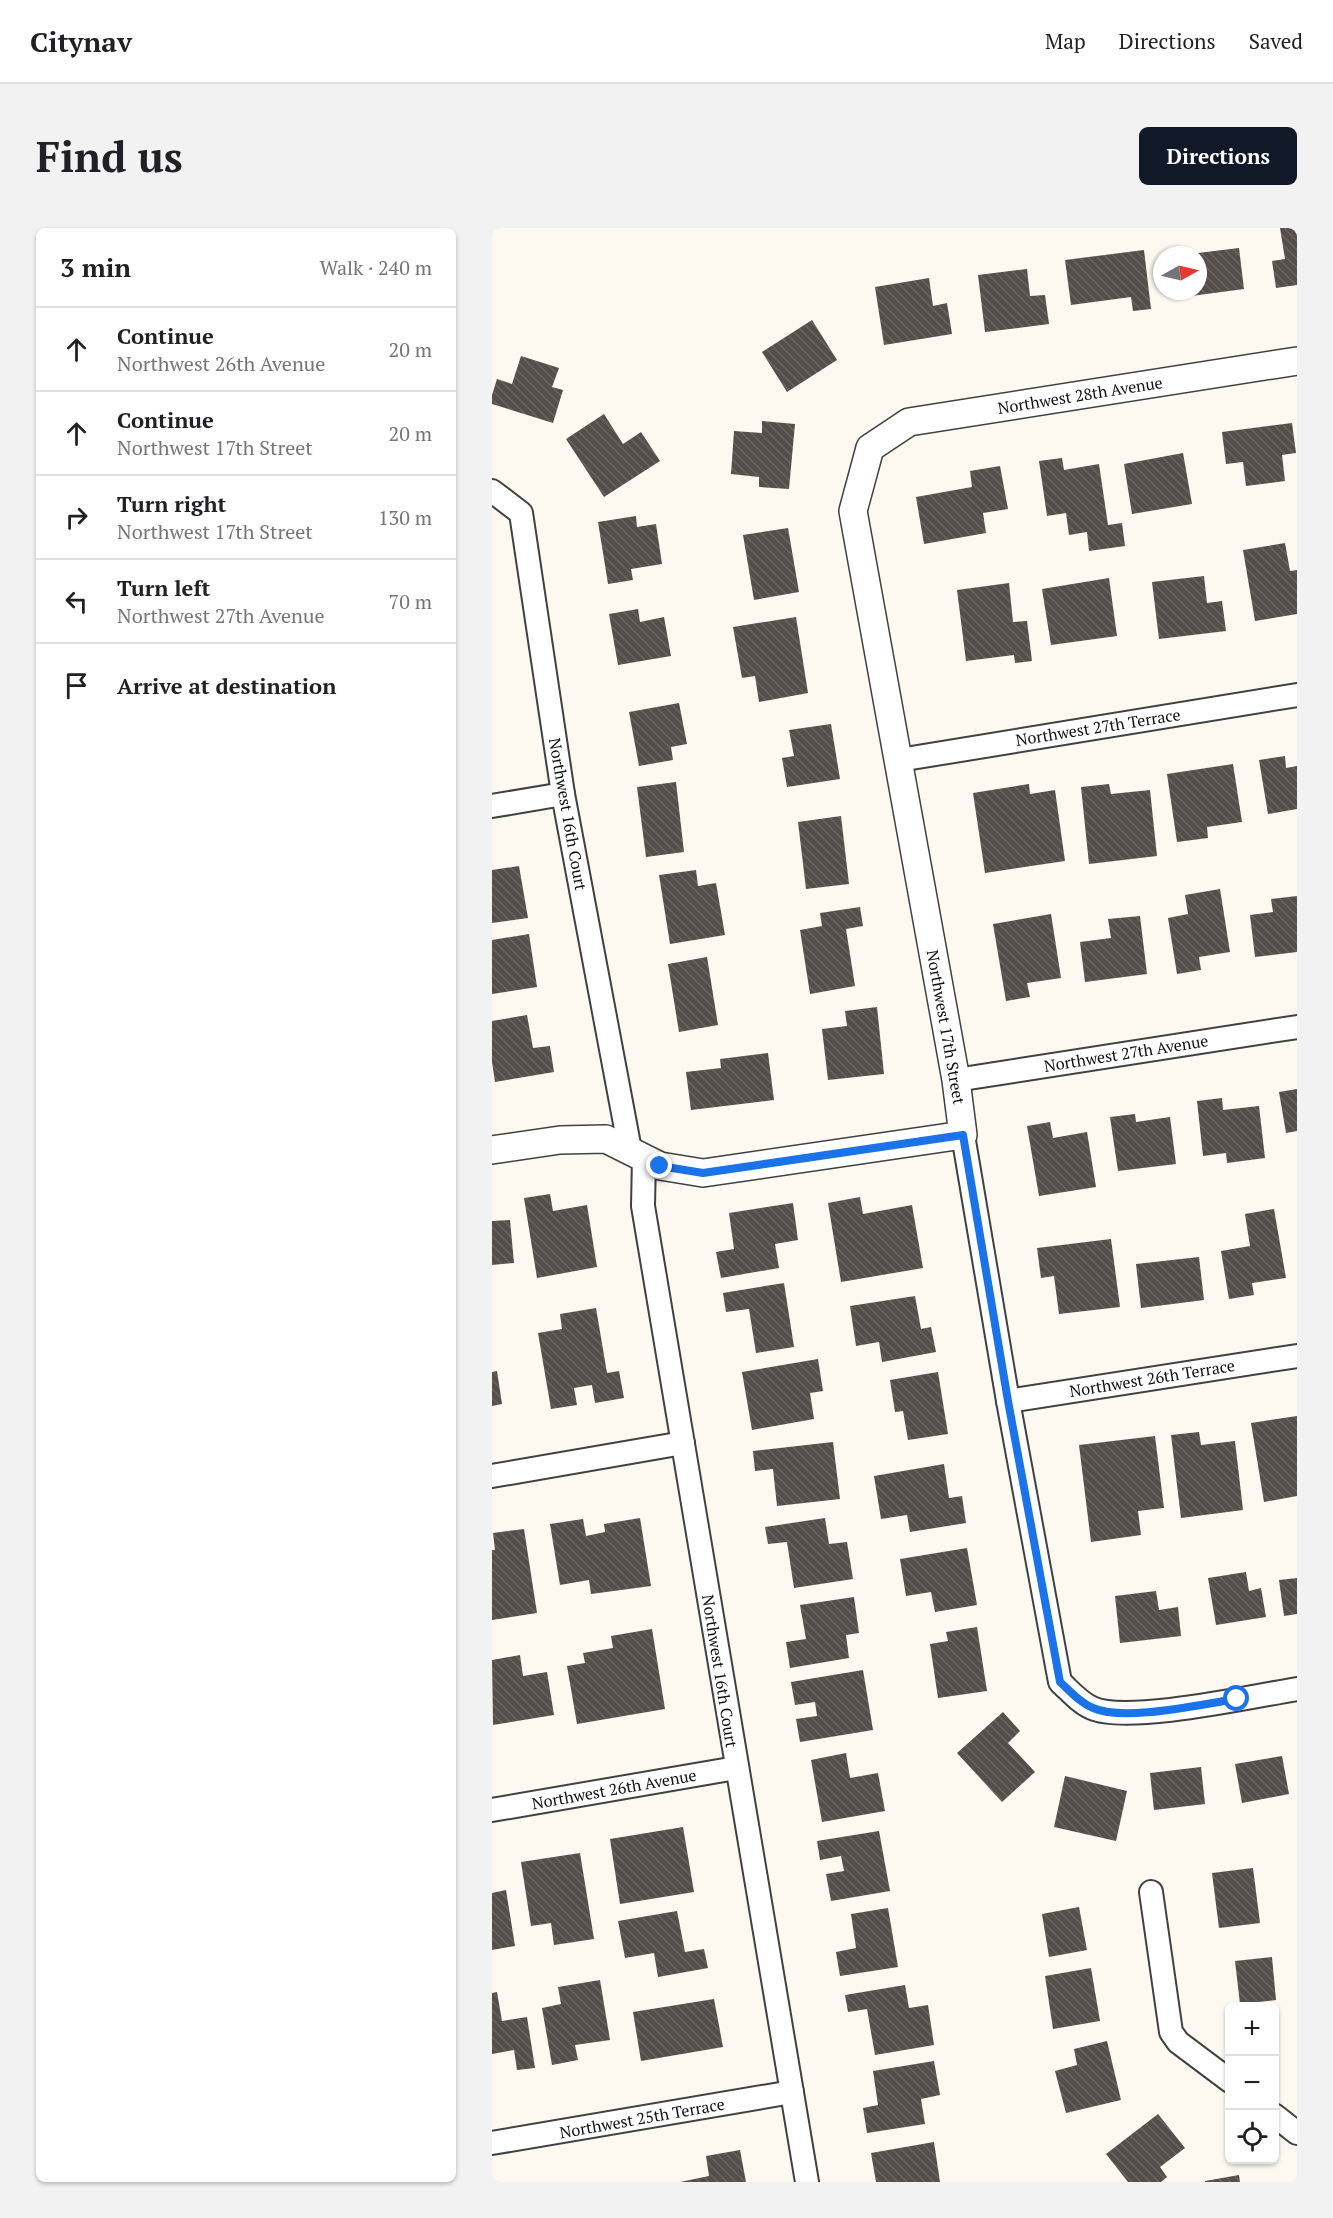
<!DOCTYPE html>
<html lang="en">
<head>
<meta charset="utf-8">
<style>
  body { margin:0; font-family:"PT Serif",serif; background:#f2f2f2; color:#202124 }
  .controls { position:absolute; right:18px; bottom:18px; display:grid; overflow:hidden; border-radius:9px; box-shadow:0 2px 4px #0004 }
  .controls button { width:54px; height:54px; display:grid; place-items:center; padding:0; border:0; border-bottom:2px solid #e0e0e0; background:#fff; color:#202124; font:30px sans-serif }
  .compass { position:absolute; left:661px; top:18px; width:54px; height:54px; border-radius:50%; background:#fff; box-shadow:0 2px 4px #0004; rotate:82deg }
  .stop { position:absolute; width:18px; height:18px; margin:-14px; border:4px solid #1a73e8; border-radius:50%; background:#fff }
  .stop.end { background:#1a73e8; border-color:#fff; box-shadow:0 2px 6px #0008 }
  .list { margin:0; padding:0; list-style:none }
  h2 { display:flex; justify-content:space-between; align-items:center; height:78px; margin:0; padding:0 24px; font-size:26px }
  h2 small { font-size:20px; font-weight:400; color:#757577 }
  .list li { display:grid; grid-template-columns:39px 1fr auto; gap:18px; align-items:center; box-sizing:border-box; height:84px; padding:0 24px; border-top:2px solid #e0e0e0 }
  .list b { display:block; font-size:22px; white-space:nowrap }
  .list p { margin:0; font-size:20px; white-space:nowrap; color:#757577 }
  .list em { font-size:20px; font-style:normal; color:#757577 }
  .icon { flex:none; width:33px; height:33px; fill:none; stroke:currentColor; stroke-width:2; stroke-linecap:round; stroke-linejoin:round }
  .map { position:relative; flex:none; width:805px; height:1954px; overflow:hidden; border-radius:9px }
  header { display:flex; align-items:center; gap:36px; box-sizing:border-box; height:84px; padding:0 30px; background:#fff; border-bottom:2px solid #e0e0e0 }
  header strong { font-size:28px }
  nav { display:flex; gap:33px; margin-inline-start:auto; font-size:21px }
  .intro { display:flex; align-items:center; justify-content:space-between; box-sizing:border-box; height:144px; padding:0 36px }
  h1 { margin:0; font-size:42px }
  .button { padding:15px 27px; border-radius:9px; background:#111827; color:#fff; font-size:21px; font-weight:700 }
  main { display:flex; gap:36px; padding:0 36px }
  aside { flex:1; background:#fff; border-radius:9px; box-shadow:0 2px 4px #0004 }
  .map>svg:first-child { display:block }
  .building { fill:url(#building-back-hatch) }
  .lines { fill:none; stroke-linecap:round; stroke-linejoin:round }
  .minor-casing { stroke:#414141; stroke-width:26 }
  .tertiary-casing { stroke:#414141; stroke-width:30 }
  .minor { stroke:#fff; stroke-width:22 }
  .tertiary { stroke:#fff; stroke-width:27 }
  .route { stroke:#1a73e8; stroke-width:8 }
  .labels { text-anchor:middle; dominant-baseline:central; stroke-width:6; stroke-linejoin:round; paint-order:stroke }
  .street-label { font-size:16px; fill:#0e0e0e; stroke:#fff }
</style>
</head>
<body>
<header>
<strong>Citynav</strong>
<nav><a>Map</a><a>Directions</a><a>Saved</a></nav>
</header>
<div class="intro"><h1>Find us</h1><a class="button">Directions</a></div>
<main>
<aside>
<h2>3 min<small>Walk · 240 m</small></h2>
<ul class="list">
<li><svg class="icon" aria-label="ahead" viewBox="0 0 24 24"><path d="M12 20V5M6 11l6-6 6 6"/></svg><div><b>Continue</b><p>Northwest 26th Avenue</p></div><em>20 m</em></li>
<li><svg class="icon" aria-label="ahead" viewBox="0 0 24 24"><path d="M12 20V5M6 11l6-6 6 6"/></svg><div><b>Continue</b><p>Northwest 17th Street</p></div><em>20 m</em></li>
<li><svg class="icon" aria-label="right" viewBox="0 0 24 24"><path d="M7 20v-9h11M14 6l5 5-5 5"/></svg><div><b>Turn right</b><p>Northwest 17th Street</p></div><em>130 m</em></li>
<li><svg class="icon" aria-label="left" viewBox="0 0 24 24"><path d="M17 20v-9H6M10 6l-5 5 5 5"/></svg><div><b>Turn left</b><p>Northwest 27th Avenue</p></div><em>70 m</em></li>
<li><svg class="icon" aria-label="arrive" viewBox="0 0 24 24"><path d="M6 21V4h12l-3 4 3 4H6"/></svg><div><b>Arrive at destination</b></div></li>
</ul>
</aside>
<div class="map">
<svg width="805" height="1954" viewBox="0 0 805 1954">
  <defs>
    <pattern id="building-back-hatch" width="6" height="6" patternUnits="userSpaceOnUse" patternTransform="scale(1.5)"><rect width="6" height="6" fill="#554e4b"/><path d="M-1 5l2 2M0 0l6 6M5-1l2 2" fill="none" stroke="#696361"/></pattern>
  </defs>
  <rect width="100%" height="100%" fill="#fdf9f0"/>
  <g class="building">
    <polygon points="788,0 805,0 805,57 784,60 780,33 793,31"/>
    <polygon points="747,20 752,61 684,70 683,63 706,63 706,25"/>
    <polygon points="652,22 659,81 641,83 639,69 579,77 573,32"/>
    <polygon points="535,41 538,68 553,67 557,96 493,104 486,47"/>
    <polygon points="437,50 441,78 455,75 460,106 392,117 383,59"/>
    <polygon points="320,92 345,132 295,164 270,124"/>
    <polygon points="29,128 67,140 60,159 71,162 61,195 0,176 0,167 5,151 20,156"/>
    <polygon points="112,186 131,216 149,204 168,233 112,269 74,211"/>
    <polygon points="270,193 303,196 297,261 267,259 267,249 239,246 242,203 270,205"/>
    <polygon points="800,195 804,225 790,227 793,253 754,258 751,234 734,236 730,204"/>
    <polygon points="691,225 700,276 640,286 632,236"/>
    <polygon points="570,230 572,242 607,236 616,297 630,295 633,318 597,323 595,304 577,307 574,285 555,288 547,233"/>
    <polygon points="508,238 516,281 491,285 494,305 432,316 424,269 480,259 478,243"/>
    <polygon points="144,288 145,299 164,296 170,336 139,341 141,352 116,356 106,294"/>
    <polygon points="296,300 307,364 262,372 251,307"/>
    <polygon points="793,315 798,343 805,342 805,386 763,393 751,322"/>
    <polygon points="712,348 715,375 730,373 734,403 667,411 660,354"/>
    <polygon points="617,350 625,408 559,417 550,361"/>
    <polygon points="517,355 521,394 535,393 540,433 523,435 522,427 474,433 465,362"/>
    <polygon points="146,381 148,394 172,389 179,428 126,437 117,386"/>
    <polygon points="304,389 316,465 267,474 263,448 250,450 241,399"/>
    <polygon points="187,475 195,516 179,519 181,532 147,538 137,484"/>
    <polygon points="339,496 348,551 295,559 290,530 302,528 297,502"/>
    <polygon points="793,528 794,540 805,538 805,581 776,586 767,532"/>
    <polygon points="741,536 750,594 715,599 716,610 685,614 675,546"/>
    <polygon points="184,554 192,624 154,629 145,559"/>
    <polygon points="537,556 538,566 563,562 573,633 493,645 481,565"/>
    <polygon points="617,556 619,566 658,562 665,628 597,636 589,559"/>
    <polygon points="349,588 357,656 314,661 306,594"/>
    <polygon points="27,638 36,690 0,695 0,642"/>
    <polygon points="204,642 206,658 224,655 233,707 178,716 167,647"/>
    <polygon points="728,661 738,724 707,729 709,742 685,746 676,690 696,686 693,667"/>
    <polygon points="805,668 805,724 763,729 758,687 781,684 779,671"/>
    <polygon points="368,679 371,698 354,701 363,758 318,766 308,702 330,698 328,685"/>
    <polygon points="559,686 569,750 535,755 538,769 514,773 501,696"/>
    <polygon points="648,688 655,746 593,754 588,714 619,710 616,691"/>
    <polygon points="37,706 45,759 0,766 0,712"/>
    <polygon points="215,729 226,797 187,804 176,736"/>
    <polygon points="385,779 392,846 336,852 330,801 355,798 353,783"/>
    <polygon points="35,787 41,820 58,818 62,844 3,854 0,834 0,793"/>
    <polygon points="276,825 282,872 199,882 194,844 229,840 228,831"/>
    <polygon points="805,861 805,903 794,905 787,864"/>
    <polygon points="730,870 731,882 767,878 773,930 735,935 734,925 711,928 705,873"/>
    <polygon points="643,886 644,894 678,889 684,936 626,943 618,889"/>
    <polygon points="558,894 561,910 595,904 604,959 547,968 535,898"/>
    <polygon points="58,966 61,983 95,977 105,1039 45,1050 32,970"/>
    <polygon points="368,969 371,986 420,977 431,1040 349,1054 336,975"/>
    <polygon points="301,975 306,1012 283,1016 287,1040 229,1050 224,1024 242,1021 237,985"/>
    <polygon points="782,981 794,1050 760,1055 762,1067 737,1071 729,1023 758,1018 753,986"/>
    <polygon points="18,992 22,1035 0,1037 0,993"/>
    <polygon points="619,1011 628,1079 567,1086 562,1048 549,1050 545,1020"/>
    <polygon points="707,1029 712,1072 649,1080 644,1036"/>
    <polygon points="292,1055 302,1119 264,1125 257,1081 234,1084 231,1065"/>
    <polygon points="423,1068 429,1101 439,1099 444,1124 390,1134 387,1114 364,1118 358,1078"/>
    <polygon points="104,1080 115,1145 127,1143 132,1170 103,1175 100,1157 82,1160 85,1177 59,1181 46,1105 70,1101 68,1086"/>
    <polygon points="326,1131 331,1163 318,1165 322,1191 260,1202 250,1144"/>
    <polygon points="5,1143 10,1176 0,1178 0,1144"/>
    <polygon points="446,1144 456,1206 416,1212 411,1183 403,1184 398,1152"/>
    <polygon points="805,1188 805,1268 772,1274 759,1195"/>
    <polygon points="707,1204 709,1217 743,1213 751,1282 689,1290 679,1207"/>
    <polygon points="663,1208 672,1280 646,1283 649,1307 599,1314 587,1217"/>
    <polygon points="341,1214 348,1271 285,1278 281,1241 263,1243 261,1223"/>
    <polygon points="452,1236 457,1270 470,1268 474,1295 418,1304 415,1287 389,1291 382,1248"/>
    <polygon points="148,1290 159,1358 99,1366 97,1352 68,1357 58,1296 91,1291 94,1308 113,1304 112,1296"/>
    <polygon points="333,1290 337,1316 355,1314 361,1351 302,1360 295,1314 276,1316 273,1299"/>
    <polygon points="32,1301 45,1385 0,1392 0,1322 3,1322 1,1305"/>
    <polygon points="475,1320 485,1377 443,1384 439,1364 414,1368 408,1331"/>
    <polygon points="754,1344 757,1363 769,1360 774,1389 724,1397 716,1350"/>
    <polygon points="805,1350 805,1386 792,1388 787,1352"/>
    <polygon points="664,1363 667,1382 686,1379 689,1408 628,1415 623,1368"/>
    <polygon points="362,1369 367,1405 354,1407 357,1430 298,1440 294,1414 314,1411 308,1377"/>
    <polygon points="485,1399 495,1463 446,1470 438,1416 456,1413 454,1404"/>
    <polygon points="160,1401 173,1481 85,1496 75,1438 93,1435 91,1425 121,1420 119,1408"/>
    <polygon points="28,1427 31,1448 55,1444 62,1487 1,1497 0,1432"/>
    <polygon points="371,1442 381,1502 308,1514 304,1491 325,1488 323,1474 303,1477 299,1454"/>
    <polygon points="511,1484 528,1503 516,1515 543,1544 510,1574 465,1525"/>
    <polygon points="354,1525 358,1550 386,1545 393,1583 330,1594 319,1532"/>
    <polygon points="790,1528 797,1566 750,1575 743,1536"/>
    <polygon points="709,1539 713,1576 662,1582 658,1545"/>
    <polygon points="573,1548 635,1563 624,1613 562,1599"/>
    <polygon points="191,1599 202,1664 128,1676 118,1611"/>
    <polygon points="387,1603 398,1663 339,1673 334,1646 352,1643 349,1628 328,1632 325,1613"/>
    <polygon points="88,1625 102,1711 62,1717 59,1695 39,1698 29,1634"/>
    <polygon points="761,1640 768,1695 727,1700 720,1645"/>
    <polygon points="14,1662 23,1718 0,1722 0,1665"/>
    <polygon points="587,1679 595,1722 557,1729 550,1686"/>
    <polygon points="396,1680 406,1739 348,1748 344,1724 364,1720 359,1686"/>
    <polygon points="185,1683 193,1724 212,1721 216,1740 166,1749 162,1725 133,1730 126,1693"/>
    <polygon points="780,1729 784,1772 748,1776 743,1733"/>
    <polygon points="599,1740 608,1793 561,1801 553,1748"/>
    <polygon points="108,1752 118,1812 83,1817 86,1832 60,1837 50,1780 69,1776 66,1759"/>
    <polygon points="413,1757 417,1780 436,1777 442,1817 383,1827 375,1781 356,1784 353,1767"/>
    <polygon points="5,1764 10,1793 35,1789 43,1840 25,1842 22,1822 0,1826 0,1765"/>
    <polygon points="222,1771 231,1819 149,1833 141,1784"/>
    <polygon points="615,1813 629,1872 574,1885 563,1843 585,1837 582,1821"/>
    <polygon points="442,1833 448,1867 429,1871 433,1896 375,1905 371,1880 386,1877 381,1843"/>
    <polygon points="666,1886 693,1920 668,1939 675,1949 669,1954 636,1954 614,1926"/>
    <polygon points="442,1914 448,1954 384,1954 379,1925"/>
    <polygon points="248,1922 254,1954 188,1954 217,1948 214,1928"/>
    <polygon points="747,1947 748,1954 713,1954 713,1953"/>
  </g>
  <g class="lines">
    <defs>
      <g id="minor">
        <polyline points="0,263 29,285 71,566 138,922"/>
        <polyline points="407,532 805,467"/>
        <polyline points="0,578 71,566"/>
        <polyline points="464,852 805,799"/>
        <path d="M471,907L516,1173L568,1454C578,1463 588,1475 600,1480C635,1496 762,1468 805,1461"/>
        <polyline points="152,930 151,978 315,1954"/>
        <polyline points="516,1173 805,1128"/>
        <polyline points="0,1248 191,1215"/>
        <polyline points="0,1582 244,1540"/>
        <polyline points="659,1664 679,1804 686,1814 738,1853"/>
        <polyline points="782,1887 805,1905"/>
        <polyline points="0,1915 300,1864"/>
      </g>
      <polyline id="tertiary" points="0,922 68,912 114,911 168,938 211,945 471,907 464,852 361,283 378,220 417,194 805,133"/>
    </defs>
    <use href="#minor" class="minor-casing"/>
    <use href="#tertiary" class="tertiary-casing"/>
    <use href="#minor" class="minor"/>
    <use href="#tertiary" class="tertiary"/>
  </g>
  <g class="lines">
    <path class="route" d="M168,938L211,945L471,907L516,1173L568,1454C578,1463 588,1475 601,1480C633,1494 709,1476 745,1471"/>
  </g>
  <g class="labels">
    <g class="street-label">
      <text transform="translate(588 167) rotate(-9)">Northwest 28th Avenue</text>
      <text transform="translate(606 499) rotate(-9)">Northwest 27th Terrace</text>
      <text transform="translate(76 586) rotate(80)">Northwest 16th Court</text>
      <text transform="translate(454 799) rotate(80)">Northwest 17th Street</text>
      <text transform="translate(634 825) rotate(-9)">Northwest 27th Avenue</text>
      <text transform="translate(660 1150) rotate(-9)">Northwest 26th Terrace</text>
      <text transform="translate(228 1443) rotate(81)">Northwest 16th Court</text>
      <text transform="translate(122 1561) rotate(-10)">Northwest 26th Avenue</text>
      <text transform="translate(150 1890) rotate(-10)">Northwest 25th Terrace</text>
    </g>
  </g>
</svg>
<div class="controls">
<button>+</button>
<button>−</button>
<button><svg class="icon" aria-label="locate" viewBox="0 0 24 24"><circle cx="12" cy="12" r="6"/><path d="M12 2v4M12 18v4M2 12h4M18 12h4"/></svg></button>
</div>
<svg class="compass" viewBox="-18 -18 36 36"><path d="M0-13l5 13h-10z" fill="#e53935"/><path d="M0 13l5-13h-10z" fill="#757577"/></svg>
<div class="stop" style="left:745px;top:1471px"></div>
<div class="stop end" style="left:168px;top:938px"></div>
</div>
</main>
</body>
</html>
